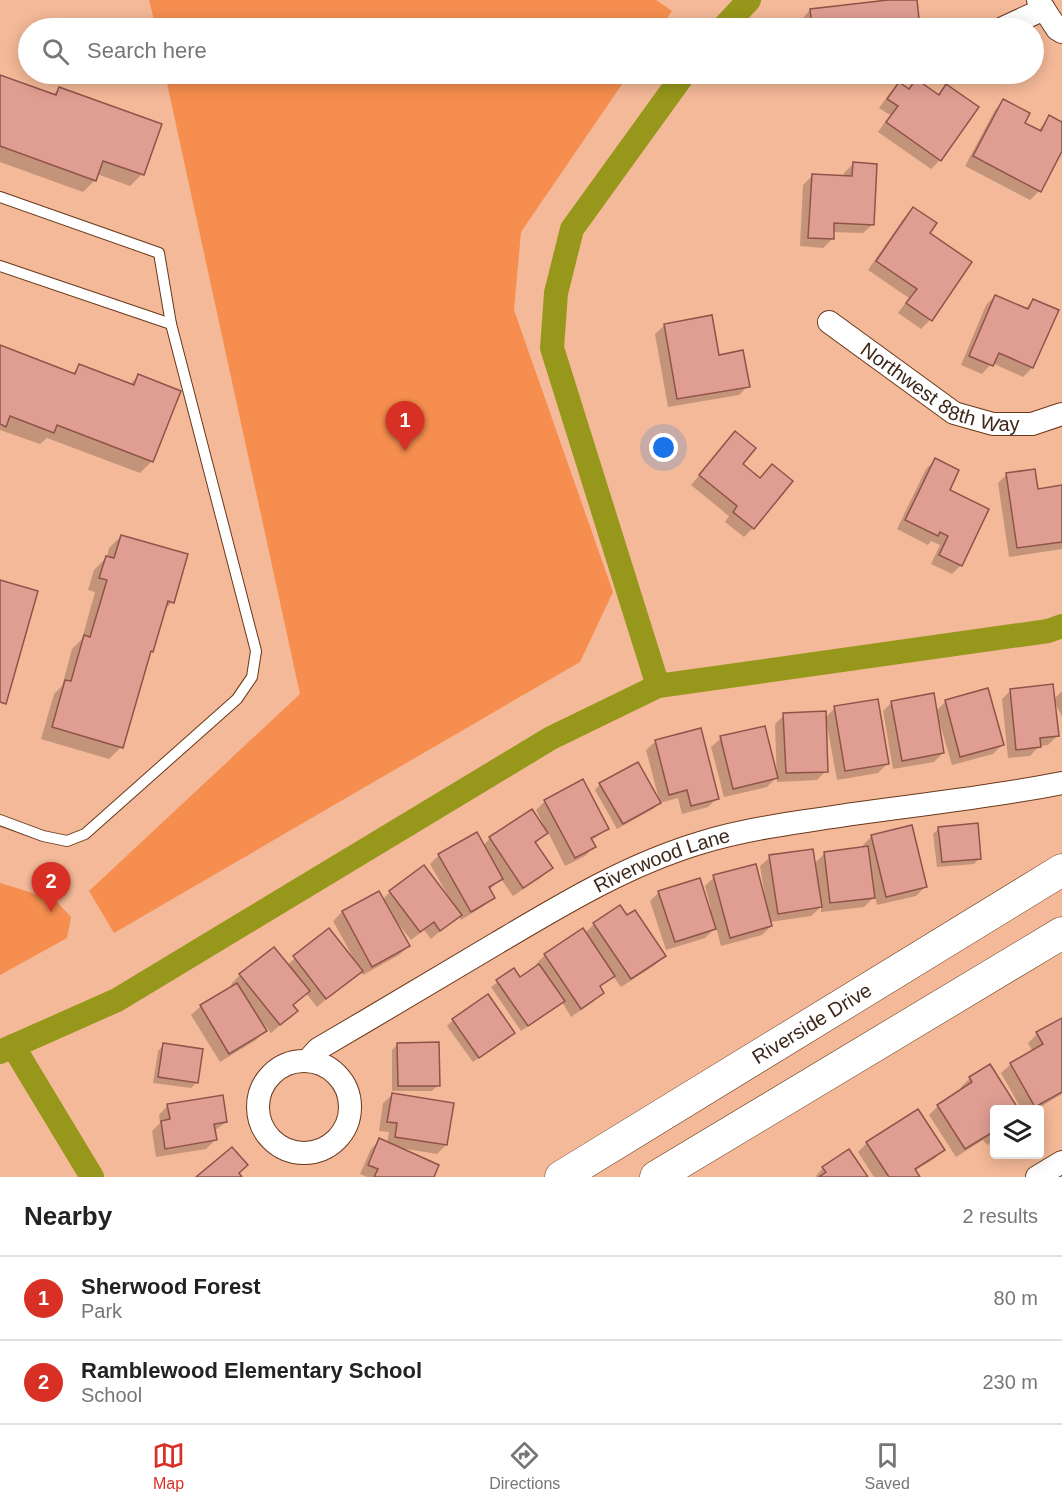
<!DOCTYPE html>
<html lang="en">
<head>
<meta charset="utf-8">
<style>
  body { margin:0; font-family:Helvetica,sans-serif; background:#f2f2f2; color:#222 }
  .controls { position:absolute; right:18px; bottom:18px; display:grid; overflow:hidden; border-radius:6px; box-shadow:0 3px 15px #0003 }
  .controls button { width:54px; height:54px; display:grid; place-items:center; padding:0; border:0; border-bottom:2px solid #e0e0e0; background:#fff; color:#222; font:30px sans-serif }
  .you { position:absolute; left:664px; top:448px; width:21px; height:21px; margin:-15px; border:4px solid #fff; border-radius:50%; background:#1a73e8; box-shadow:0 0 0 9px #1a73e833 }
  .badge { display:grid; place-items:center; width:39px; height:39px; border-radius:50%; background:#d93025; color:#fff; font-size:20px; font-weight:700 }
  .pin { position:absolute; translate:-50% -50px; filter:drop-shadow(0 2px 3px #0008) }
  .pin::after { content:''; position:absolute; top:32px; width:21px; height:18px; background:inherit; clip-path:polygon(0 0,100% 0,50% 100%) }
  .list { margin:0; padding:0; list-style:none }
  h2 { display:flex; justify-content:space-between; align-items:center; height:78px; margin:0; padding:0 24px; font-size:26px }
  h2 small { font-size:20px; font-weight:400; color:#767676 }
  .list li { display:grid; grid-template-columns:39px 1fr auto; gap:18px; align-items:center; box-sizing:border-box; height:84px; padding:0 24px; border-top:2px solid #e0e0e0 }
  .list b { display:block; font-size:22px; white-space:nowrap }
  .list p { margin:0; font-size:20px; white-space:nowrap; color:#767676 }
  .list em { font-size:20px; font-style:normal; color:#767676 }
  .icon { flex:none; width:33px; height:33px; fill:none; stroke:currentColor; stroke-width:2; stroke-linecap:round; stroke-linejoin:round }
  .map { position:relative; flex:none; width:1062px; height:1177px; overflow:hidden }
  .search { position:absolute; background:#fff; box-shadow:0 3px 15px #0003; left:18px; right:18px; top:18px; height:66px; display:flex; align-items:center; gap:15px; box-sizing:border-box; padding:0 21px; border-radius:33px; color:#767676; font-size:22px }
  .sheet { height:246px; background:#fff }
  nav { display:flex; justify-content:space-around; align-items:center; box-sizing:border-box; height:84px; border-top:2px solid #e0e0e0; background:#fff; font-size:16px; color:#767676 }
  nav a { display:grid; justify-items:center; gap:3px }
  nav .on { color:#d93025 }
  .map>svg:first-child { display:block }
  .green { fill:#f68e4f }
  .shadow { fill:#0003 }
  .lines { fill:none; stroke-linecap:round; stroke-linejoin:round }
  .canal { stroke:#97971b; stroke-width:24 }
  .building { fill:#e09d92; stroke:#8f534a; stroke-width:1.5 }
  .lane-casing { stroke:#69381a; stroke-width:12 }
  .street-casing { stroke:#69381a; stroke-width:24 }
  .secondary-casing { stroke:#69381a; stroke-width:33 }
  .lane { stroke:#fff; stroke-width:10 }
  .street { stroke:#fff; stroke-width:22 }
  .secondary { stroke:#fff; stroke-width:32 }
  .labels { text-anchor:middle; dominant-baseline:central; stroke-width:4.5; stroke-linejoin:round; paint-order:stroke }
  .street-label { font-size:20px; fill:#3e271b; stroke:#fce3d6 }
</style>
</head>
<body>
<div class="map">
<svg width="1062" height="1177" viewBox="0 0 1062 1177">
  <rect width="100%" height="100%" fill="#f4b998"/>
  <g class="green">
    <polygon points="149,0 656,0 672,11 660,28 156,28"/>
    <polygon points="165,74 629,74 521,232 514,310 613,592 580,662 114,933 89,891 300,694"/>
    <polygon points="0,883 55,900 71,917 67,938 0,975"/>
  </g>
  <g class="shadow">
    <polygon points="901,0 915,0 918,28 802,28 801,20 810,10"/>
    <polygon points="835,74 900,74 836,81"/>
    <polygon points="0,76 53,95 59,88 142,174 130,186 97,174 95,180 83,192 0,162"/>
    <polygon points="917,81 937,95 946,86 940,160 931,169 878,132 890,115 879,108 890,93 899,84 908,90"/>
    <polygon points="1004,101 1023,123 1038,131 1049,117 1062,124 1062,148 1039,191 1030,200 965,166 995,110"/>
    <polygon points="853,164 873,224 863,233 832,232 832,239 823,248 800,246 803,185 812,176 844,177 844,173"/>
    <polygon points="914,209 928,234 970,263 930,320 921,329 898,313 909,298 868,270 904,218"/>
    <polygon points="995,296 1025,309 1033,301 1057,311 1032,368 1023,377 992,363 982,374 961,365 986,305"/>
    <polygon points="665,325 718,356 748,386 739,395 668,407 655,334"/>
    <polygon points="0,347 72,374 80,366 129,385 138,376 152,461 140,473 47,438 40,444 0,430"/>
    <polygon points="735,433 753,528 744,537 725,522 729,516 691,485"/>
    <polygon points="935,460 948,491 961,565 952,574 931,564 940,545 931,541 928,545 897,529 926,469"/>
    <polygon points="1007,474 1037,490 1062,487 1062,549 1009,557 998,483"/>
    <polygon points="121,536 172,602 163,611 152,651 148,655 121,747 109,759 41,739 54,694 62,686 72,649 82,639 95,592 88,590 94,570 107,557 109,548"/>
    <polygon points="1011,690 1053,700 1062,691 1062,717 1054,700 1057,736 1048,745 1039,746 1030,756 1008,758 1002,699"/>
    <polygon points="946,701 1002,745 993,754 952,765 940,724 938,724 943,753 934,762 893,769 883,711 892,702 936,711"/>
    <polygon points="835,708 887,764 878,773 837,780 826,720 824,720 826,771 817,780 777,782 775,724 784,715 824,719"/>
    <polygon points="721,738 777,777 767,787 724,797 711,747"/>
    <polygon points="656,741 717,798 708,807 682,814 678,798 660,803 646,750"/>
    <polygon points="600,784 659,803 653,809 617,829 595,790"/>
    <polygon points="545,801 607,829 591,841 594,847 585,856 565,866 548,832 535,844 551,868 542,877 513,896 501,879 489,890 493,897 484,906 461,920 459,915 431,939 424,930 411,940 396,921 395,922 408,946 399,955 363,975 360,971 317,1007 306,993 292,1006 296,1011 271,1033 261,1021 259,1022 265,1031 256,1040 220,1062 191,1015 201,1006 233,987 231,984 240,975 287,965 329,930 355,961 333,921 342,912 378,893 382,900 390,892 446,897 448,896 430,864 439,855 483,846 490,838 532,811 542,827 544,826 536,810"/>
    <polygon points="939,828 980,858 974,864 937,867 933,834"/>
    <polygon points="872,836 925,887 916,896 877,905 875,896 864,907 821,912 821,907 811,916 770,922 771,926 762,935 721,946 716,927 705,938 666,950 650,901 659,892 709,910 711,909 705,886 714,877 765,897 760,866 770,857 814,864 825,853 863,848 863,845"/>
    <polygon points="594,924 664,956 655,965 621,987 613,976 599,988 603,993 593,1002 571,1017 562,1002 521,1031 491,987 514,970 520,979 538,967 536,964 545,955 585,933"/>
    <polygon points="453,1020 513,1032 473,1062 447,1026"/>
    <polygon points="1062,1020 1062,1094 1035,1110 1022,1110 1001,1073 1011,1064 1033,1052 1028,1043 1037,1034"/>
    <polygon points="398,1044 438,1085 432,1091 392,1091 392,1050"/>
    <polygon points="164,1045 196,1083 191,1088 153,1083 158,1051"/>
    <polygon points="970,1078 994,1110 994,1140 987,1145 983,1140 956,1157 929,1115 938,1106 963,1090 961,1087"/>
    <polygon points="393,1094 446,1145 437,1154 400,1148 432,1177 367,1177 360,1174 371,1149 380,1140 387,1143 389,1132 379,1131 383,1103"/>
    <polygon points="168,1105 226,1122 214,1131 215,1140 206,1149 156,1157 152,1131 160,1123 159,1115"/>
    <polygon points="867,1143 943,1150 934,1159 914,1171 918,1177 874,1177 858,1152"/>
    <polygon points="823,1168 866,1177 815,1177"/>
  </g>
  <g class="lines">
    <g class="canal">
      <polyline points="723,28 749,0"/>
      <polyline points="658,686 552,348 556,293 572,229 684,74"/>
      <polyline points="13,1046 92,1177"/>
      <polyline points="0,1052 117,1000 551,738 658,686 1048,631 1062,626"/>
    </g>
  </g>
  <g class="building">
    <polygon points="888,0 917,0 920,28 812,28 810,9"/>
    <polygon points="0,75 56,95 59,87 162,124 144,175 103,161 96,181 0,146"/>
    <polygon points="916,79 939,95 946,84 979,107 941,161 886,122 898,106 887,99 899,82 909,89"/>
    <polygon points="1003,99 1030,113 1025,123 1041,131 1049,115 1062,122 1062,151 1041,192 973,156"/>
    <polygon points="853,162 877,164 874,225 834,223 834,239 808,238 812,174 852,176"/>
    <polygon points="913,207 937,223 930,233 972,262 932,321 906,303 917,289 876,261"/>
    <polygon points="995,295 1028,309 1033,299 1059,310 1033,368 999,353 993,366 969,356"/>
    <polygon points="712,315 719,355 743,350 750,387 677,399 664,324"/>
    <polygon points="0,345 75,374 79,364 134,385 138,374 181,391 153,462 57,425 54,433 10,416 6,427 0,424"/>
    <polygon points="735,431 756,448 743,464 760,478 772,464 793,481 754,529 733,512 737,506 699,475"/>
    <polygon points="935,458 959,470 950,490 989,509 962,566 939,555 948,536 940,532 938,536 905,520"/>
    <polygon points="1035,469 1038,489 1062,485 1062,542 1017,548 1006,473"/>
    <polygon points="121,535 188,554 174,603 168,601 153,652 151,651 123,748 52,727 65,680 71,681 84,635 90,637 107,580 99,578 106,556 114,558"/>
    <polygon points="0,580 38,591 6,704 0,702"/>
    <polygon points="1053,684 1059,736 1040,738 1041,747 1016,750 1010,689"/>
    <polygon points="988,688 1004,745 960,757 945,700"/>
    <polygon points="934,693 944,753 902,761 891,701"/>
    <polygon points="878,699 889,764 845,771 834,706"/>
    <polygon points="826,711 828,772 786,773 783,713"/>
    <polygon points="765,726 778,778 733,789 720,736"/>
    <polygon points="701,728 719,799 691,806 687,790 669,795 655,740"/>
    <polygon points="638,762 661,803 623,824 599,783"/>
    <polygon points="583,779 609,829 591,838 596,847 575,858 544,800"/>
    <polygon points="532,809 548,833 535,842 553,868 523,888 489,837"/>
    <polygon points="978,823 981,859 942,862 938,827"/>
    <polygon points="912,825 927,887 886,897 871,835"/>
    <polygon points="477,832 503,879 489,887 495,898 471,912 438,854"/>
    <polygon points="868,846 875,898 830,903 824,852"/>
    <polygon points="813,849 822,907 778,914 769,855"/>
    <polygon points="756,864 772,926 730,938 713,875"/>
    <polygon points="424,865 462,915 440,931 434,922 420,932 389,891"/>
    <polygon points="700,878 716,929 675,942 658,891"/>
    <polygon points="379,891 410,946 372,967 342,911"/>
    <polygon points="620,905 627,915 635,910 666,956 631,979 593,923"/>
    <polygon points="329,928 363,971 326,999 293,956"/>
    <polygon points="583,928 615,976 600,986 604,993 581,1009 544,954"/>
    <polygon points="274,947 310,991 293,1005 298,1011 280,1025 239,974"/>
    <polygon points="539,964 565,1001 528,1026 496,980 514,968 520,977"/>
    <polygon points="237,983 267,1031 229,1054 200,1005"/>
    <polygon points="488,994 515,1033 479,1058 452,1019"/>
    <polygon points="1062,1018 1062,1092 1035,1107 1010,1063 1043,1044 1036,1032"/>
    <polygon points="439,1042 440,1086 398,1086 397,1043"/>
    <polygon points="163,1043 203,1049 198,1083 158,1077"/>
    <polygon points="990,1064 1019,1110 994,1110 994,1135 993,1132 965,1149 937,1105 972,1082 969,1077"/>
    <polygon points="392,1093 454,1103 447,1145 395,1137 397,1123 387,1122"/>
    <polygon points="223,1095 227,1122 214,1124 217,1140 165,1149 161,1121 170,1119 167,1104"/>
    <polygon points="918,1109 945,1150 915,1169 920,1177 889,1177 866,1142"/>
    <polygon points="379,1138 439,1165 434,1177 374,1177 378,1169 368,1165"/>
    <polygon points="232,1147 248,1165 239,1173 242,1177 196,1177"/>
    <polygon points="849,1149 868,1177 819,1177 826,1172 822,1167"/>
  </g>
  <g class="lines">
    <defs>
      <g id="lane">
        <polyline points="0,197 159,253 171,324 256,651 252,677 237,699 85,834 67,841 43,836 0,820"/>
        <polyline points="0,266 171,324"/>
      </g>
      <g id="street">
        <polyline points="1038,0 1057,29 1062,32"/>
        <polyline points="1003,28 1044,9"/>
        <path id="s1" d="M829,322L954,413L993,424H1032L1062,414"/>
        <path id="s2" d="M308,1060L318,1049C378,1014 438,978 497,943C563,904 627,865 700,843C735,832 771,826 806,821C891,807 977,800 1062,783"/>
        <circle cx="304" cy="1107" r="46"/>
        <polyline points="1037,1177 1062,1162"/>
      </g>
      <g id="secondary">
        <path id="s3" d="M561,1177L1062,870"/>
        <polyline points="656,1177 1062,933"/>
      </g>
    </defs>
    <use href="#lane" class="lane-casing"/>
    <use href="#street" class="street-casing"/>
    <use href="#secondary" class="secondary-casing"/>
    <use href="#lane" class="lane"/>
    <use href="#street" class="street"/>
    <use href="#secondary" class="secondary"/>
  </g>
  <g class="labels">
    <g class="street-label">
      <text stroke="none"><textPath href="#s1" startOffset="132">Northwest 88th Way</textPath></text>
      <text stroke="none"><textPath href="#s2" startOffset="408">Riverwood Lane</textPath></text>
      <text stroke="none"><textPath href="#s3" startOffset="294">Riverside Drive</textPath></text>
    </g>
  </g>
</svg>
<div class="controls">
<button><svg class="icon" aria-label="layers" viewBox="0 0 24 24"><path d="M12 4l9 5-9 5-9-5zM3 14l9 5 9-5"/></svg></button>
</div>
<div class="you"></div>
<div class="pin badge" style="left:405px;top:451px">1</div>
<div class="pin badge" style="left:51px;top:912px">2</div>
<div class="search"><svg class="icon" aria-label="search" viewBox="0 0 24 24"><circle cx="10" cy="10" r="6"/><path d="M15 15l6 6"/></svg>Search here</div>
</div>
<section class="sheet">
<h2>Nearby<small>2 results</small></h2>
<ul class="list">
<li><span class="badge">1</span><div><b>Sherwood Forest</b><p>Park</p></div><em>80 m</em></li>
<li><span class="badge">2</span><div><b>Ramblewood Elementary School</b><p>School</p></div><em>230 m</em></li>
</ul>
</section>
<nav>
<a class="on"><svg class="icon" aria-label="map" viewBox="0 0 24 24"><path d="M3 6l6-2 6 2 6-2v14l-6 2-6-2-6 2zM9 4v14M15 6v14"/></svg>Map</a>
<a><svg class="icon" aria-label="directions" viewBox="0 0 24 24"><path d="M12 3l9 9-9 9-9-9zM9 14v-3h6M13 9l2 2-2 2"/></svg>Directions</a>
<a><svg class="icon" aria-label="saved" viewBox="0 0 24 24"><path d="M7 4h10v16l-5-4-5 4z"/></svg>Saved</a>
</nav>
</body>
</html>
